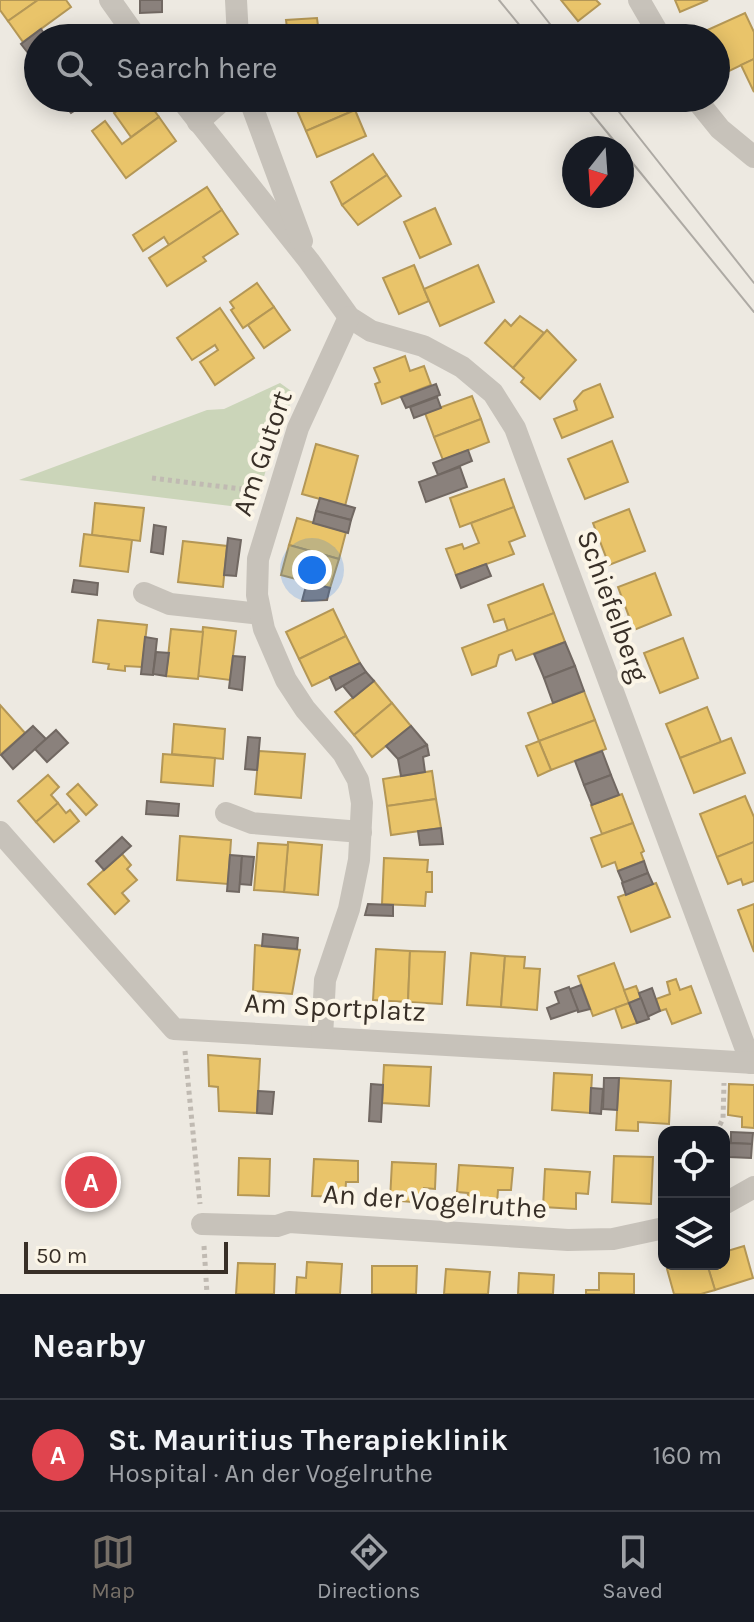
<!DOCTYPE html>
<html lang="en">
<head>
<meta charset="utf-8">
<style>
  body { margin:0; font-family:Karla,sans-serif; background:#20242c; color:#f1f3f6 }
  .controls { position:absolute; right:24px; bottom:24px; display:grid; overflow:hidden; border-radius:16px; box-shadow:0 4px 20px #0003 }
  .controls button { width:72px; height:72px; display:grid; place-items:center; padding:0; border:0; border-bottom:2px solid #363941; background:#171b24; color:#f1f3f6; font:40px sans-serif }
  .compass { position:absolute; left:562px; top:136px; width:72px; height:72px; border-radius:50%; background:#171b24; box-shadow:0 4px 20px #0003; rotate:197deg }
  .scale { position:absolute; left:24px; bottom:20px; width:204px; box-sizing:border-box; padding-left:8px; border:4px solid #382f27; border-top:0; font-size:22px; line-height:28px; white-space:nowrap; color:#382f27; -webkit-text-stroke:6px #fbf5e7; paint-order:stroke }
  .you { position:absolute; left:312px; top:570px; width:28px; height:28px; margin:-20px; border:6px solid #fff; border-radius:50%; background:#1a73e8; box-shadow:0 0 0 12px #1a73e833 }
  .badge { display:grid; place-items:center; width:52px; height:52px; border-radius:50%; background:#777068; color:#fff; font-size:26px; font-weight:700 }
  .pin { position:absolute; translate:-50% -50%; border:4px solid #fff; box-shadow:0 2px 8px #0006 }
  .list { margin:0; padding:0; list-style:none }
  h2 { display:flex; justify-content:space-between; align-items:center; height:104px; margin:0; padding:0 32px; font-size:34px }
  h2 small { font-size:26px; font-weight:400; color:#9ea1a6 }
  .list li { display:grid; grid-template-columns:52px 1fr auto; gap:24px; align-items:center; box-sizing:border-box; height:112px; padding:0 32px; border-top:2px solid #363941 }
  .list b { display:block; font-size:30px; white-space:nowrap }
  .list p { margin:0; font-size:26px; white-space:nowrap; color:#9ea1a6 }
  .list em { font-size:26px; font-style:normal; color:#9ea1a6 }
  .icon { flex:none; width:44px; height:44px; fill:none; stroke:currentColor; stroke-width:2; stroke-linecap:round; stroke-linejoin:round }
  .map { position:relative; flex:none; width:754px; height:1294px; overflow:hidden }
  .search { position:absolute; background:#171b24; box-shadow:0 4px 20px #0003; left:24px; right:24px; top:24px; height:88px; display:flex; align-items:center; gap:20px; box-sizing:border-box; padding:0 28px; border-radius:44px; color:#9ea1a6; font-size:30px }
  .sheet { height:216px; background:#171b24 }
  nav { display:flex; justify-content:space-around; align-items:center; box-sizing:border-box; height:112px; border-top:2px solid #363941; background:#171b24; font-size:22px; color:#9ea1a6 }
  nav a { display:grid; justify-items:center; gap:4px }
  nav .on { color:#777068 }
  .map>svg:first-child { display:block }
  .green { fill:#cbd5b9 }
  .homes { fill:#e9c46a; stroke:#b49756; stroke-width:2 }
  .industry { fill:#8a817c; stroke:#716862; stroke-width:2 }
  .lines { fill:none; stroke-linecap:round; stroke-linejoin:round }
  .path { stroke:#c0bab2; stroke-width:5; stroke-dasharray:4 4; stroke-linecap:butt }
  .minor { stroke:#c7c2ba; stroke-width:22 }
  .tram { stroke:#aeaaa4; stroke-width:2 }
  .labels { text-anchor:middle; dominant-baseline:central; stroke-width:8; stroke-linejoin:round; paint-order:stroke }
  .street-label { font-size:28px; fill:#382f27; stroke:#fbf5e7 }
</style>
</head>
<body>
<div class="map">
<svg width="754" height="1294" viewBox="0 0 754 1294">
  <rect width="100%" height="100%" fill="#ede9e1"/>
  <polygon class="green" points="280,383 294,393 267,466 255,509 19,480 207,410 224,409"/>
  <g class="homes">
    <polygon points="0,0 38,0 8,21 0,10"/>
    <polygon points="38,0 66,0 71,7 23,42 8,21"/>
    <polygon points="561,0 596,0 600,4 578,21"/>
    <polygon points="675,0 708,0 680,12"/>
    <polygon points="745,13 754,32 754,59 723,74 716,59 716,38 706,38 703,32"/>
    <polygon points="317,18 318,26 326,25 327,38 279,38 278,29 287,28 286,20"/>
    <polygon points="85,27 93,38 70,38"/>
    <polygon points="754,59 754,92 741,65"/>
    <polygon points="135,98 145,98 159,117 131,137 114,113"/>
    <polygon points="319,98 349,98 355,110 306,131 296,108"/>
    <polygon points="355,110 366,136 317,157 306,131"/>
    <polygon points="159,117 176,141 126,178 92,131 105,121 122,144"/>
    <polygon points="373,154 387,175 342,205 331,182"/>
    <polygon points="387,175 401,196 358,225 342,205"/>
    <polygon points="207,187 222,210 169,245 164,237 143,251 133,235"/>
    <polygon points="435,208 451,244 420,258 404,222"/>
    <polygon points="222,210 238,234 203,257 206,261 167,286 149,258"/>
    <polygon points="414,265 429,301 399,314 383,278"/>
    <polygon points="478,265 494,302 440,326 424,289"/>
    <polygon points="257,283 274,307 243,328 231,310 234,308 230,302"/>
    <polygon points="274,307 290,330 264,348 248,325"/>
    <polygon points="220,308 254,358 215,385 200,362 218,350 215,345 192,360 177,338"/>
    <polygon points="520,316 544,333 513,368 485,343 505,320 511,326"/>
    <polygon points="547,330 576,360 540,399 521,382 524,378 513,368"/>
    <polygon points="405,356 410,371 424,366 431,385 382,404 375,384 380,382 374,368"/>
    <polygon points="600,384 613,417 562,438 554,419 577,410 574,401 583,391"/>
    <polygon points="472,396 481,419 434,437 425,413"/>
    <polygon points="481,419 489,442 443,460 434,437"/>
    <polygon points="612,441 628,482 585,499 568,459"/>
    <polygon points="316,444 358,456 345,506 302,494"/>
    <polygon points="504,479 514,507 460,527 450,498"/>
    <polygon points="95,503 144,508 140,541 92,535"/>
    <polygon points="514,507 525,536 509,542 514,554 456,575 446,549 462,544 464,549 479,543 471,523"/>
    <polygon points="629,509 645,551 609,565 593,523"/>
    <polygon points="297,518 346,532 339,559 289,545"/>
    <polygon points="84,534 132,540 128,572 80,566"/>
    <polygon points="183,541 227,546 223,587 178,582"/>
    <polygon points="289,545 339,559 330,588 281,575"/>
    <polygon points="655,573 671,615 634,630 618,587"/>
    <polygon points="543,584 554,613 508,631 504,619 494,622 488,605"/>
    <polygon points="333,609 346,636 299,659 286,632"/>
    <polygon points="554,613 565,642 516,660 512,650 499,655 496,666 472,675 462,648"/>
    <polygon points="98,620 147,625 142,667 125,666 125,671 108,669 109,664 93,662"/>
    <polygon points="203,627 236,631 230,680 198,676"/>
    <polygon points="171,629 203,632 198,679 166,676"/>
    <polygon points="346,636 360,663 312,686 299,659"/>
    <polygon points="683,638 698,678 660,693 644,653"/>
    <polygon points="374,681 392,703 354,735 335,712"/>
    <polygon points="584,691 595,720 539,741 528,713"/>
    <polygon points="392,703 411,726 372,757 354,735"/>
    <polygon points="0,705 25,733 0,755"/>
    <polygon points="707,707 721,742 680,758 666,724"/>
    <polygon points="595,720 606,749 551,770 539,741"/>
    <polygon points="174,724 225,729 223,759 172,754"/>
    <polygon points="731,738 745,773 694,793 680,758"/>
    <polygon points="539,741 551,770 538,776 526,746"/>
    <polygon points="259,751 305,754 301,798 255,794"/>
    <polygon points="163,754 215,758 213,786 161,782"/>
    <polygon points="432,771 436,799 387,806 383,779"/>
    <polygon points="48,775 59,787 51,795 58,803 36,822 18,801"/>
    <polygon points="78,784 97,805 86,815 67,794"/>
    <polygon points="622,794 633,823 602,834 591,805"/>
    <polygon points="745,796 754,817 754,842 717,857 700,814"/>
    <polygon points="436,799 441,828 391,835 387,806"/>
    <polygon points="58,803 66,813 70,810 79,821 54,842 36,822"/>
    <polygon points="633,823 644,851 641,853 644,861 618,871 615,862 602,867 591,838"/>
    <polygon points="180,836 231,840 228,884 177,880"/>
    <polygon points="288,842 322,845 318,895 284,892"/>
    <polygon points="754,842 754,881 743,885 741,879 728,884 717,857"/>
    <polygon points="258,843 288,845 284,892 254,890"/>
    <polygon points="122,854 131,865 127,869 137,880 122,893 129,901 115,914 88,884"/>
    <polygon points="384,858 428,860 427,872 432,872 432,892 426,892 425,906 382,904"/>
    <polygon points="656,883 670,917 631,932 618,897"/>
    <polygon points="754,904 754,952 738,910"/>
    <polygon points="255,945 300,950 292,994 253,991"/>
    <polygon points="376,949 410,951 408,1002 373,1000"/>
    <polygon points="410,951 445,952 442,1004 408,1002"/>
    <polygon points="471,953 505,956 501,1007 467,1005"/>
    <polygon points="505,956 525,957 524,968 540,969 537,1010 501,1007"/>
    <polygon points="614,963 629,1003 593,1016 578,976"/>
    <polygon points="676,979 680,990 691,986 701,1013 672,1024 666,1009 660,1011 656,999 670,994 667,982"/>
    <polygon points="636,986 641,998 629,1003 624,990"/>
    <polygon points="629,1003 637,1023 622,1028 615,1008"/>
    <polygon points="208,1055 260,1059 257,1113 219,1111 218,1087 209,1086"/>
    <polygon points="384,1065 431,1067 429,1106 382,1103"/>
    <polygon points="554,1073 592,1075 590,1113 552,1110"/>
    <polygon points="619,1078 671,1081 669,1124 638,1122 638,1131 616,1130"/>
    <polygon points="729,1084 754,1085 754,1128 742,1127 742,1117 728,1115"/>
    <polygon points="614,1156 653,1157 651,1204 612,1202"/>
    <polygon points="239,1158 270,1159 269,1196 238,1195"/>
    <polygon points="314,1159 358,1161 358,1182 346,1182 345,1197 312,1196"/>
    <polygon points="392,1162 436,1164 435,1189 424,1188 423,1203 390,1200"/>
    <polygon points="459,1165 513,1168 511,1190 498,1190 497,1204 467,1202 468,1193 457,1192"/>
    <polygon points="545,1169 590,1172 588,1194 576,1193 576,1209 543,1207"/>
    <polygon points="744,1246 753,1278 715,1290 707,1264 724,1264 724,1252"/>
    <polygon points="307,1262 342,1264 340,1294 296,1294 297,1277 306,1278"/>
    <polygon points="238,1263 275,1264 274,1294 236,1294"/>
    <polygon points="682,1264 707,1264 715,1290 701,1294 674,1294 667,1269"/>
    <polygon points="372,1266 417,1266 416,1294 372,1294"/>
    <polygon points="446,1269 490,1272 488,1294 444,1294"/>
    <polygon points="519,1273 554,1275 553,1294 518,1294"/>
    <polygon points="599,1273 634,1274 634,1294 586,1294 586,1290 599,1290"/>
  </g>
  <g class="industry">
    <polygon points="140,0 162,0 162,12 140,13"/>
    <polygon points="184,26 196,37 173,38"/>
    <polygon points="41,29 47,38 38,38 38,46 28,53 21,44"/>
    <polygon points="72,98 90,98 91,100 71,113 64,104"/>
    <polygon points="436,384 440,395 406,408 401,397"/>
    <polygon points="437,397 441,408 414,418 410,407"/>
    <polygon points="468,450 472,461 438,475 433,463"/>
    <polygon points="460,467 467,487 426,502 419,482"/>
    <polygon points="320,498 355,508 351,520 316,511"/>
    <polygon points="316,511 351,520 348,533 313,523"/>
    <polygon points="154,525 166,527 163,554 151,552"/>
    <polygon points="228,538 241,540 236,576 224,575"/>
    <polygon points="486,564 491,576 461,588 456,575"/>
    <polygon points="74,580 98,583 97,595 72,592"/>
    <polygon points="307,582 330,588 327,600 302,601"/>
    <polygon points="145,637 157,639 153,675 141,674"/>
    <polygon points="565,642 575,666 544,678 534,654"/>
    <polygon points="156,652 169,653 166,676 153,674"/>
    <polygon points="233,656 245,657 242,690 229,688"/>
    <polygon points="360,663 366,672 336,690 330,677"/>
    <polygon points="575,666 584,691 553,703 544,678"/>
    <polygon points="366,672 374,681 353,698 343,686"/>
    <polygon points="33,726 46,739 13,769 1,755"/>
    <polygon points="411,726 427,745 398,759 386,746"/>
    <polygon points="56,730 68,743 47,762 35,749"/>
    <polygon points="248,737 260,738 257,770 245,769"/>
    <polygon points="427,745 429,755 423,757 425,772 401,776 398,759"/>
    <polygon points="602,751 611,775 584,785 575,761"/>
    <polygon points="611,775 619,795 592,805 584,785"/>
    <polygon points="147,801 179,804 178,816 146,814"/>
    <polygon points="441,828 443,844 420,845 418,831"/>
    <polygon points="122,837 131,846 104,870 96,861"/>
    <polygon points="230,855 242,856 239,892 227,891"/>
    <polygon points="242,856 254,857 251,885 240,884"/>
    <polygon points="644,861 648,873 623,883 618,871"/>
    <polygon points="648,873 653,884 626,895 622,883"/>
    <polygon points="368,904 393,905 393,916 365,915"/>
    <polygon points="263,934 298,938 297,949 262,946"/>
    <polygon points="581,985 590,1009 578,1012 570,989"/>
    <polygon points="569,987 578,1010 551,1019 547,1008 559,1003 555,992"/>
    <polygon points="652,988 660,1011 647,1017 639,993"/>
    <polygon points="641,998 649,1019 637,1023 629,1003"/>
    <polygon points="604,1078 619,1078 617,1110 603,1109"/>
    <polygon points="371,1084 383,1085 381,1122 369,1121"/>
    <polygon points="591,1088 603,1089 601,1114 590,1113"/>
    <polygon points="258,1091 274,1092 272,1114 257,1113"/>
    <polygon points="731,1132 753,1133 752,1144 731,1143"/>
    <polygon points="729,1143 752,1144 751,1158 729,1157"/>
  </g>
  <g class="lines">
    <g class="path">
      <polyline points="152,478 257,491"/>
      <polyline points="185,1051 200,1204"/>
      <polyline points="716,1132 723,1119 724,1083"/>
      <polyline points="204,1246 207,1294"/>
    </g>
    <g class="minor">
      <polyline points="110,0 137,38"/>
      <polyline points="236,0 238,38"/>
      <polyline points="639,0 661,38"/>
      <polyline points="180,98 309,261 349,317 371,331 423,346 462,367 493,393 515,428 751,1063"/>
      <polyline points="249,98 302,241"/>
      <polyline points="695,98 720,129 754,157"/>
      <polyline points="198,122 225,98"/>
      <polyline points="144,593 170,604 260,614"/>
      <polyline points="226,813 252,823 361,832"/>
      <polyline points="0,832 174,1029 754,1063"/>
      <polyline points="322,1037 325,980 349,909 359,860 362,803 358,780 343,753 305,709 286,680 264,629 257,595 258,559 298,428 349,317"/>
      <polyline points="724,1204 754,1187"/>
      <polyline points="202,1224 277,1226 289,1222 568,1240 613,1239 664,1228"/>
    </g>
    <g class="tram">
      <polyline points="499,0 530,38"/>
      <polyline points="531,0 561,38"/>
      <polyline points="579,98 620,148"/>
      <polyline points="608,98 754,283"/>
      <polyline points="622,150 754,312"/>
    </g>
  </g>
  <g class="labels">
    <g class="street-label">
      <text transform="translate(262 453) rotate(-71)">Am Gutort</text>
      <text transform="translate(613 606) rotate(70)">Schiefelberg</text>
      <text transform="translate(335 1007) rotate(3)">Am Sportplatz</text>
      <text transform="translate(435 1201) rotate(4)">An der Vogelruthe</text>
    </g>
  </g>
</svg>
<div class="controls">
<button><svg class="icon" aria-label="locate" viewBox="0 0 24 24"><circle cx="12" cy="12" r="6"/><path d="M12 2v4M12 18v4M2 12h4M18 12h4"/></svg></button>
<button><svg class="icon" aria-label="layers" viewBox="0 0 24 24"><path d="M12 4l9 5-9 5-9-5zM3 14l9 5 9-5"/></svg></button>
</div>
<svg class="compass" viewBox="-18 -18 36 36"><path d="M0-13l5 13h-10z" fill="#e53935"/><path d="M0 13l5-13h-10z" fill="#9ea1a6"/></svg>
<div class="scale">50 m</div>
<div class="you"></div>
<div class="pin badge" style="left:91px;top:1182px;background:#e0444e">A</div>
<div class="search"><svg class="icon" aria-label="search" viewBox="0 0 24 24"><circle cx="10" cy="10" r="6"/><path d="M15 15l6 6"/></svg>Search here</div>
</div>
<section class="sheet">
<h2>Nearby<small></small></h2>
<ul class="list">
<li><span class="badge" style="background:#e0444e">A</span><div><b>St. Mauritius Therapieklinik</b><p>Hospital · An der Vogelruthe</p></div><em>160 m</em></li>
</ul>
</section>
<nav>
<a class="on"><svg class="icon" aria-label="map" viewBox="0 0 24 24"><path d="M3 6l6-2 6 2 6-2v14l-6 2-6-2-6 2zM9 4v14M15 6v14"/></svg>Map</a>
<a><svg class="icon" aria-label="directions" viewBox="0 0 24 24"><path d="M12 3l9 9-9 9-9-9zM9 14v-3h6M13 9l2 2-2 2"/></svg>Directions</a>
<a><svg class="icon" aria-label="saved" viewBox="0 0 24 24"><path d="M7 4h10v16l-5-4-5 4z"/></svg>Saved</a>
</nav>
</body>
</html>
